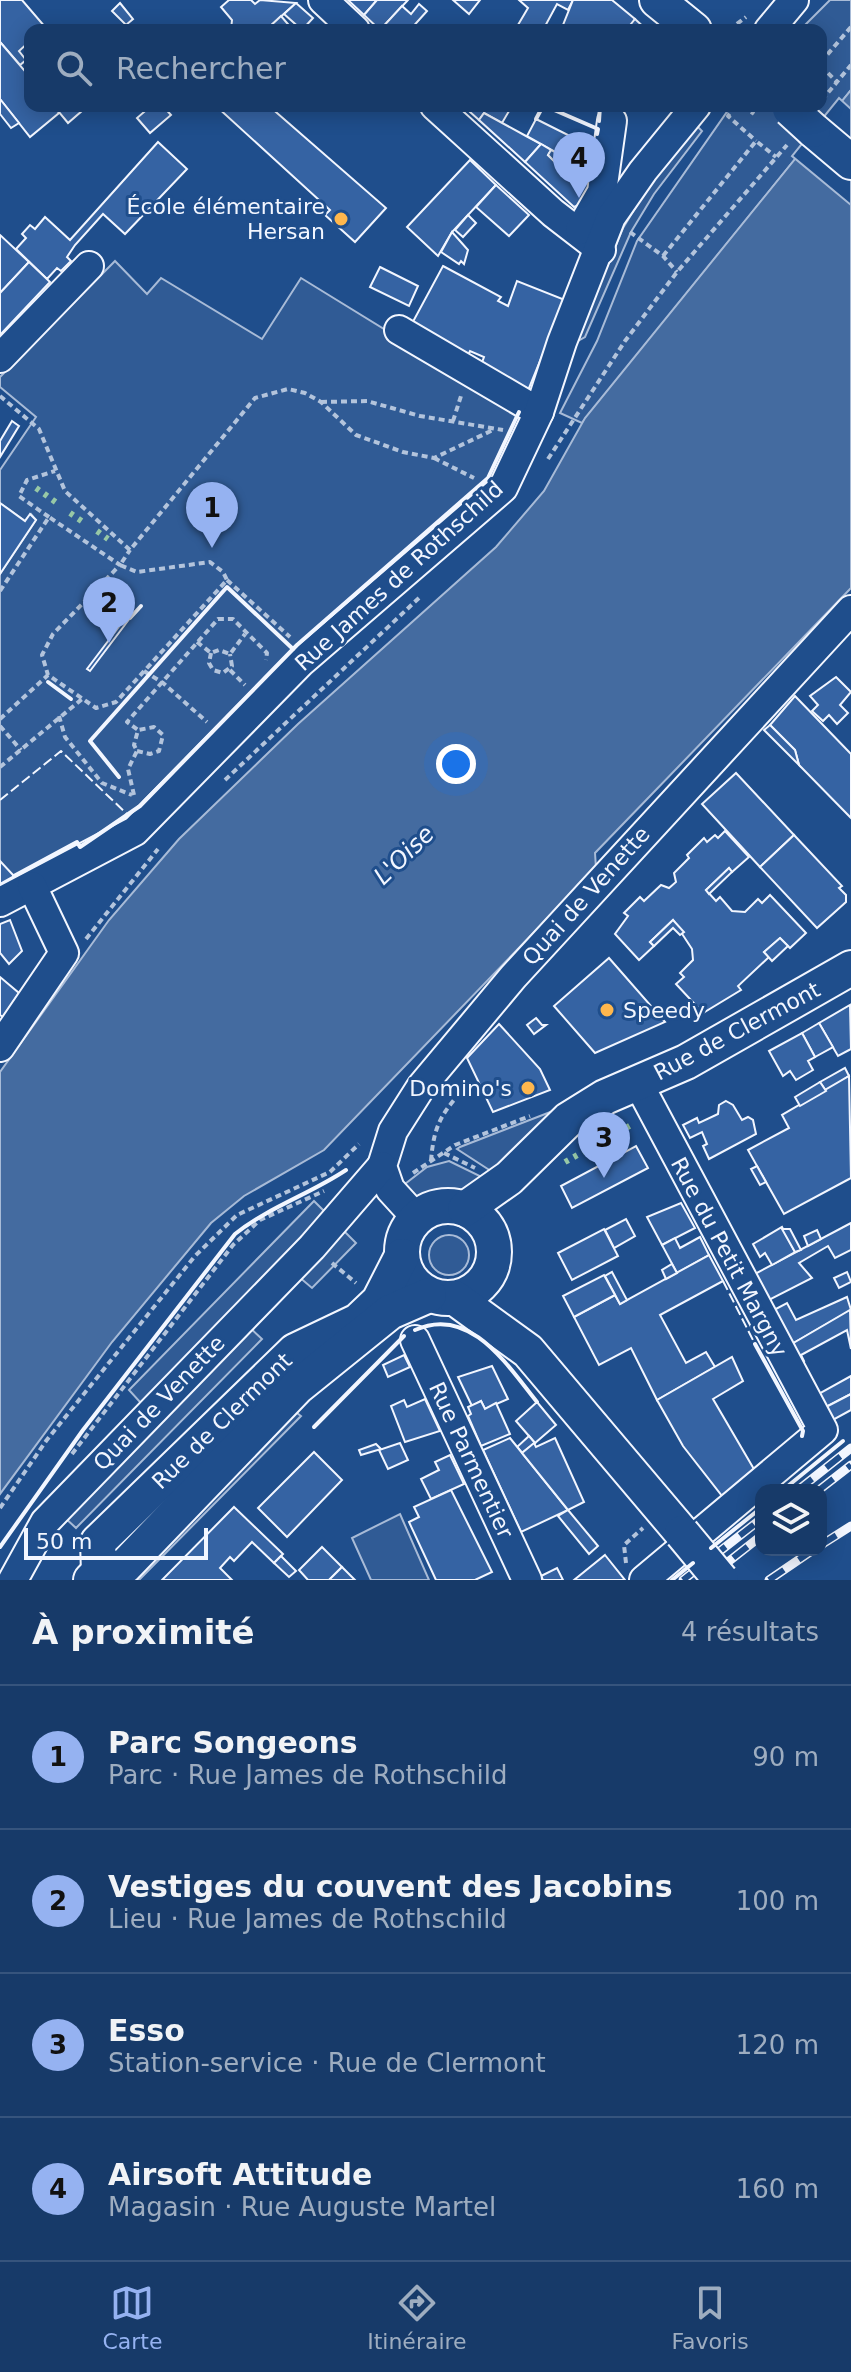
<!DOCTYPE html>
<html lang="fr">
<head>
<meta charset="utf-8">
<style>
  body { margin:0; font-family:"DejaVu Sans",sans-serif; background:#244571; color:#f1f3f6 }
  .controls { position:absolute; right:24px; bottom:24px; display:grid; overflow:hidden; border-radius:16px; box-shadow:0 4px 20px #0003 }
  .controls button { width:72px; height:72px; display:grid; place-items:center; padding:0; border:0; border-bottom:2px solid #36547d; background:#173a69; color:#f1f3f6; font:40px sans-serif }
  .scale { position:absolute; left:24px; bottom:20px; width:184px; box-sizing:border-box; padding-left:8px; border:4px solid #f2f6ff; border-top:0; font-size:22px; line-height:28px; white-space:nowrap; color:#f2f6ff; -webkit-text-stroke:6px #1f4e8c; paint-order:stroke }
  .you { position:absolute; left:456px; top:764px; width:28px; height:28px; margin:-20px; border:6px solid #fff; border-radius:50%; background:#1a73e8; box-shadow:0 0 0 12px #1a73e833 }
  .badge { display:grid; place-items:center; width:52px; height:52px; border-radius:50%; background:#95b2f1; color:#111; font-size:26px; font-weight:700 }
  .pin { position:absolute; translate:-50% -66px; filter:drop-shadow(0 2px 4px #0008) }
  .pin::after { content:''; position:absolute; top:42px; width:28px; height:24px; background:inherit; clip-path:polygon(0 0,100% 0,50% 100%) }
  .list { margin:0; padding:0; list-style:none }
  h2 { display:flex; justify-content:space-between; align-items:center; height:104px; margin:0; padding:0 32px; font-size:34px }
  h2 small { font-size:26px; font-weight:400; color:#9eadc0 }
  .list li { display:grid; grid-template-columns:52px 1fr auto; gap:24px; align-items:center; box-sizing:border-box; height:144px; padding:0 32px; border-top:2px solid #36547d }
  .list b { display:block; font-size:30px; white-space:nowrap }
  .list p { margin:0; font-size:26px; white-space:nowrap; color:#9eadc0 }
  .list em { font-size:26px; font-style:normal; color:#9eadc0 }
  .icon { flex:none; width:44px; height:44px; fill:none; stroke:currentColor; stroke-width:2; stroke-linecap:round; stroke-linejoin:round }
  .map { position:relative; flex:none; width:851px; height:1580px; overflow:hidden }
  .search { position:absolute; background:#173a69; box-shadow:0 4px 20px #0003; left:24px; right:24px; top:24px; height:88px; display:flex; align-items:center; gap:20px; box-sizing:border-box; padding:0 28px; border-radius:16px; color:#9eadc0; font-size:30px }
  .sheet { height:680px; background:#173a69 }
  nav { display:flex; justify-content:space-around; align-items:center; box-sizing:border-box; height:112px; border-top:2px solid #36547d; background:#173a69; font-size:22px; color:#9eadc0 }
  nav a { display:grid; justify-items:center; gap:4px }
  nav .on { color:#95b2f1 }
  .map>svg:first-child { display:block }
  .built { fill:#305b95; stroke:#a8bbd7; stroke-width:2 }
  .water { fill:#446ba0; stroke:#a8bbd7; stroke-width:2 }
  .pier { fill:#1f4e8c; stroke:#a8bbd7; stroke-width:2 }
  .building { fill:#3563a3; stroke:#f2f6ff; stroke-width:2 }
  .lines { fill:none; stroke-linecap:round; stroke-linejoin:round }
  .minor-casing { stroke:#f2f6ff; stroke-width:32 }
  .major-casing { stroke:#f2f6ff; stroke-width:38 }
  .path { stroke:#b3c4dc; stroke-width:4; stroke-dasharray:6 4; stroke-linecap:butt }
  .minor { stroke:#1f4e8c; stroke-width:28 }
  .major { stroke:#1f4e8c; stroke-width:34 }
  .rail-casing { stroke:#f2f6ff; stroke-width:9 }
  .rail { stroke:#1f4e8c; stroke-width:6; stroke-dasharray:18; stroke-linecap:butt }
  .major-bridge-casing { stroke:#f2f6ff; stroke-width:38; stroke-linecap:butt }
  .major-bridge { stroke:#1f4e8c; stroke-width:34 }
  .hedge { stroke:#97c8a6; stroke-width:6; stroke-dasharray:4 6; stroke-linecap:butt }
  .fence { stroke:#f2f6ff; stroke-width:2; stroke-dasharray:10 4; stroke-linecap:butt }
  .wall { stroke:#f2f6ff; stroke-width:4 }
  .poi-dot { fill:#ffb74d; stroke:#1f4e8c; stroke-width:3 }
  .labels { text-anchor:middle; dominant-baseline:central; stroke-width:6; stroke-linejoin:round; paint-order:stroke }
  .poi-label { font-size:22px; fill:#f2f6ff; stroke:#1f4e8c; text-anchor:end }
  .street-label { font-size:22px; fill:#f2f6ff; stroke:#1f4e8c }
  .water-label { font-size:24px; font-style:italic; fill:#f2f6ff; stroke:#1f4e8c }
</style>
</head>
<body>
<div class="map">
<svg width="851" height="1580" viewBox="0 0 851 1580">
  <rect width="100%" height="100%" fill="#1f4e8c"/>
  <g class="built">
    <polygon points="830,0 851,0 851,90 582,423 560,413 597,341 637,241 729,109 732,106 821,106 821,30 800,30"/>
    <polygon points="696,125 702,131 654,194 631,232 585,337 576,342 623,228 648,187"/>
    <polygon points="115,261 147,294 161,278 262,339 301,278 519,412 488,478 297,645 140,806 80,847 76,842 0,884 0,574 36,520 31,514 25,521 0,503 0,470 36,417 0,387 0,377"/>
    <polygon points="553,1111 494,1173 457,1149 460,1147"/>
    <polygon points="449,1161 488,1180 466,1194 425,1200 411,1197 401,1187 427,1167"/>
    <polygon points="314,1201 356,1243 312,1288 298,1276 249,1327 262,1339 76,1528 63,1516 141,1403 129,1390"/>
    <circle cx="449" cy="1255" r="20"/>
    <polygon points="293,1410 301,1416 139,1580 127,1580"/>
    <polygon points="400,1514 429,1580 371,1580 352,1538"/>
  </g>
  <polygon class="water" points="851,90 851,588 595,853 596,868 324,1150 244,1196 211,1223 112,1342 0,1494 0,1072 109,920 179,839 298,724 496,547 544,491 585,418"/>
  <polygon class="pier" points="839,98 851,109 851,205 792,156"/>
  <g class="building">
    <polygon points="0,0 22,0 46,28 30,30 30,41 19,51 26,60 20,65 0,42"/>
    <polygon points="229,0 251,0 255,4 260,0 296,3 266,30 241,30 231,29 232,20 221,7"/>
    <polygon points="348,0 377,0 364,15"/>
    <polygon points="377,0 408,0 380,30 364,15"/>
    <polygon points="453,0 480,0 469,14"/>
    <polygon points="519,0 573,0 568,10 557,4 543,30 515,30 528,8"/>
    <polygon points="573,0 612,0 635,19 629,30 561,30"/>
    <polygon points="120,3 133,19 126,25 112,11"/>
    <polygon points="296,3 313,18 302,30 284,14"/>
    <polygon points="419,4 427,11 410,30 380,30 402,6 411,14"/>
    <polygon points="281,16 293,30 266,30"/>
    <polygon points="635,19 647,30 627,29"/>
    <polygon points="0,42 30,77 30,106 54,106 59,113 30,137 0,99"/>
    <polygon points="0,99 19,123 11,128 0,114"/>
    <polygon points="64,106 80,106 83,110 68,123 58,111"/>
    <polygon points="151,106 163,106 171,115 150,133 137,118"/>
    <polygon points="216,106 269,106 386,208 355,242 325,215 330,210"/>
    <polygon points="473,106 512,106 502,123 484,113 479,120 470,112"/>
    <polygon points="484,113 526,136 541,144 525,162 479,120"/>
    <polygon points="536,119 596,149 593,173 527,136"/>
    <polygon points="158,142 187,169 125,234 103,214 75,245 67,257 71,261 61,271 57,268 47,279 16,249 26,238 22,234 30,225 35,229 45,217 70,240"/>
    <polygon points="541,144 551,150 548,155 557,164 564,164 567,159 593,173 591,200 574,207 525,162"/>
    <polygon points="551,150 567,159 564,164 557,164 548,155"/>
    <polygon points="470,160 496,185 452,232 438,256 407,227"/>
    <polygon points="496,185 529,215 509,236 476,207"/>
    <polygon points="468,215 476,223 463,237 455,230"/>
    <polygon points="452,232 468,250 464,264 461,261 459,264 441,252"/>
    <polygon points="0,235 29,262 0,293"/>
    <polygon points="29,262 50,282 0,335 0,293"/>
    <polygon points="443,266 501,297 498,301 508,306 517,281 565,300 527,393 478,373 484,357 470,351 466,360 409,329"/>
    <polygon points="380,267 418,286 409,306 370,287"/>
    <polygon points="12,421 19,426 0,457 0,441"/>
    <polygon points="0,503 25,521 30,514 36,520 0,574"/>
    <polygon points="127,616 130,618 90,671 87,669"/>
    <polygon points="836,677 851,692 840,705 848,713 837,724 829,715 823,721 812,711 818,705 810,696"/>
    <polygon points="795,696 851,754 851,818 799,765 795,750 770,725"/>
    <polygon points="770,725 795,750 799,765 764,730"/>
    <polygon points="736,773 794,835 760,867 702,804"/>
    <polygon points="725,831 749,857 732,872 729,868 706,890 716,901 720,897 732,911 745,912 758,899 762,903 770,895 806,933 790,948 780,938 764,952 769,957 738,986 741,990 703,1013 676,984 684,977 680,973 693,960 692,949 673,920 650,942 654,946 639,960 615,934 628,916 624,913 640,897 644,901 661,885 669,888 676,882 674,873 689,858 687,855 704,838 707,842 715,835 718,838"/>
    <polygon points="794,835 842,886 839,888 846,895 846,902 817,928 760,867"/>
    <polygon points="0,861 14,876 0,884"/>
    <polygon points="729,868 732,872 709,894 706,890"/>
    <polygon points="10,920 22,951 9,964 0,953 0,924"/>
    <polygon points="673,920 684,932 680,935 673,928 654,946 650,942"/>
    <polygon points="780,938 788,946 772,961 764,952"/>
    <polygon points="609,958 665,1022 595,1053 554,1006"/>
    <polygon points="0,977 19,993 3,1017 0,1015"/>
    <polygon points="850,1005 851,1049 838,1056 819,1023"/>
    <polygon points="536,1018 542,1025 546,1025 534,1034 527,1025"/>
    <polygon points="819,1023 833,1047 815,1057 802,1033"/>
    <polygon points="499,1024 540,1069 550,1090 493,1112 467,1058"/>
    <polygon points="802,1033 815,1057 808,1061 813,1070 796,1080 790,1071 783,1076 769,1051"/>
    <polygon points="845,1068 849,1076 826,1091 820,1082"/>
    <polygon points="849,1076 851,1178 784,1214 748,1150 789,1128 782,1115"/>
    <polygon points="820,1082 826,1091 800,1106 795,1097"/>
    <polygon points="726,1101 733,1105 742,1120 748,1117 753,1120 756,1134 709,1159 703,1146 707,1144 702,1132 690,1138 683,1125 697,1118 699,1123 718,1114 719,1105"/>
    <polygon points="636,1146 648,1168 572,1208 561,1186"/>
    <polygon points="757,1166 766,1182 760,1185 751,1169"/>
    <polygon points="681,1203 695,1228 662,1245 647,1217"/>
    <polygon points="626,1219 635,1236 614,1248 605,1230"/>
    <polygon points="851,1223 851,1250 835,1258 828,1246 799,1263 812,1278 767,1301 753,1275"/>
    <polygon points="782,1227 795,1252 772,1265 765,1253 760,1257 753,1244"/>
    <polygon points="604,1229 618,1256 572,1280 558,1253"/>
    <polygon points="782,1229 790,1229 801,1250 795,1252"/>
    <polygon points="817,1230 821,1239 808,1246 804,1236"/>
    <polygon points="700,1237 709,1255 677,1273 662,1245 675,1238 680,1248"/>
    <polygon points="709,1255 723,1281 660,1315 686,1363 706,1352 715,1367 657,1400 631,1348 599,1365 574,1317 615,1295 620,1304"/>
    <polygon points="672,1264 677,1273 666,1279 662,1270"/>
    <polygon points="612,1272 627,1300 620,1304 605,1276"/>
    <polygon points="847,1272 851,1282 839,1288 834,1278"/>
    <polygon points="604,1275 615,1295 574,1317 563,1296"/>
    <polygon points="847,1297 851,1310 790,1345 772,1311 787,1303 796,1320"/>
    <polygon points="850,1310 851,1349 847,1330 801,1355 804,1361 800,1363 790,1345"/>
    <polygon points="404,1355 410,1367 388,1377 383,1365"/>
    <polygon points="732,1357 743,1381 713,1399 758,1476 726,1501 683,1446 657,1400"/>
    <polygon points="492,1366 508,1399 485,1409 481,1401 472,1406 458,1377"/>
    <polygon points="851,1376 851,1394 824,1408 817,1395"/>
    <polygon points="851,1394 851,1410 831,1421 824,1408"/>
    <polygon points="425,1399 440,1431 405,1442 391,1406 404,1400 407,1407"/>
    <polygon points="481,1401 485,1409 496,1403 510,1434 481,1446 468,1416 471,1414 468,1407"/>
    <polygon points="537,1402 556,1425 535,1443 516,1421"/>
    <polygon points="529,1436 535,1443 522,1453 517,1447"/>
    <polygon points="510,1438 568,1510 521,1532 483,1450"/>
    <polygon points="555,1438 584,1502 568,1510 522,1453 534,1443 536,1447"/>
    <polygon points="400,1443 408,1460 388,1469 379,1450"/>
    <polygon points="376,1444 381,1449 361,1455 359,1450"/>
    <polygon points="314,1452 342,1480 287,1537 258,1508"/>
    <polygon points="450,1455 464,1484 431,1499 421,1479 439,1470 435,1462"/>
    <polygon points="451,1490 492,1572 475,1580 436,1580 409,1522 419,1517 414,1507"/>
    <polygon points="234,1507 283,1554 274,1563 252,1542 234,1561 230,1557 220,1568 232,1580 162,1580"/>
    <polygon points="568,1510 598,1546 589,1554 558,1516"/>
    <polygon points="322,1547 342,1567 329,1580 308,1580 299,1570"/>
    <polygon points="605,1555 625,1580 574,1580"/>
    <polygon points="281,1556 296,1571 289,1577 274,1563"/>
    <polygon points="342,1567 355,1580 329,1580"/>
    <polygon points="557,1568 563,1580 543,1580 541,1576"/>
  </g>
  <g class="lines">
    <defs>
      <g id="minor">
        <polyline points="323,0 355,30"/>
        <polyline points="769,30 794,0"/>
        <polyline points="435,106 553,213 601,250"/>
        <polyline points="580,230 602,192 612,121"/>
        <polyline points="399,330 539,412"/>
        <polyline points="0,358 89,266"/>
        <polyline points="0,902 135,831 300,663 503,488 539,412 562,342 611,217 643,171 696,106"/>
        <polyline points="0,1047 64,953 32,886"/>
        <polyline points="638,1083 823,1430 644,1580"/>
        <polyline points="413,1222 411,1212 390,1189 382,1166 393,1131 421,1087 513,977 851,610"/>
        <polyline points="415,1340 527,1580"/>
        <polyline points="13,1580 45,1522 312,1247 382,1166"/>
      </g>
      <g id="major">
        <polyline points="657,0 694,30"/>
        <polyline points="813,130 851,162"/>
        <circle cx="448" cy="1252" r="46"/>
        <polyline points="465,1209 509,1178 568,1120 605,1097 686,1062 851,968"/>
        <polyline points="455,1298 528,1351 682,1533"/>
        <polyline points="99,1572 98,1542 295,1351 358,1321 379,1301 402,1256"/>
        <polyline points="91,1580 99,1572 125,1566 297,1387 390,1312 429,1295"/>
      </g>
    </defs>
    <use href="#minor" class="minor-casing"/>
    <use href="#major" class="major-casing"/>
    <g class="path">
      <polyline points="729,30 746,17"/>
      <polyline points="821,62 851,27"/>
      <polyline points="821,66 837,82"/>
      <polyline points="822,100 851,65"/>
      <polyline points="736,106 728,116 756,141"/>
      <polyline points="743,106 754,114"/>
      <polyline points="630,232 663,256 677,272"/>
      <polyline points="663,256 756,141 776,157"/>
      <polyline points="0,396 39,429 65,491 130,550 255,398 288,389 305,393 321,402 356,435 403,452 434,458 493,430"/>
      <polyline points="321,402 367,401 420,416 503,430"/>
      <polyline points="453,421 461,396"/>
      <polyline points="434,458 474,478"/>
      <polyline points="548,459 625,341 677,272 787,145"/>
      <polyline points="49,517 19,496 27,480 55,471"/>
      <polyline points="227,580 290,637"/>
      <polyline points="0,591 49,517 120,565 53,634 42,655 48,675 96,708 116,702 227,580 223,572 210,562 137,572 120,565 130,550"/>
      <polyline points="197,642 211,653 219,650 230,654 245,634"/>
      <polyline points="211,653 209,663 213,670 223,673 232,666 230,654"/>
      <polyline points="230,670 245,685"/>
      <polyline points="144,671 163,683 207,722"/>
      <polyline points="59,716 65,737 102,783 132,795"/>
      <polyline points="0,719 48,675"/>
      <polyline points="0,726 21,750"/>
      <polyline points="137,751 150,754 159,751 163,735 154,727 138,730"/>
      <polyline points="0,767 82,699"/>
      <polyline points="225,780 420,597"/>
      <polyline points="134,795 128,769 137,751 134,745 138,730 127,722 218,619 233,619 267,653 266,660"/>
      <polyline points="86,939 158,849"/>
      <polyline points="444,1153 475,1168"/>
      <path d="M431,1161C434,1122 443,1112 468,1084"/>
      <polyline points="413,1173 455,1145 530,1116"/>
      <polyline points="332,1263 356,1283"/>
      <polyline points="72,1454 233,1245 260,1220 324,1191"/>
      <polyline points="0,1508 46,1441 195,1256 237,1215 330,1172 359,1144"/>
      <polyline points="626,1563 624,1545 643,1528"/>
    </g>
    <use href="#minor" class="minor"/>
    <use href="#major" class="major"/>
    <defs>
      <g id="rail">
        <polyline points="798,1490 851,1448"/>
        <polyline points="819,1490 851,1465"/>
        <polyline points="821,1545 851,1526"/>
        <polyline points="683,1580 761,1519"/>
        <polyline points="705,1580 761,1536"/>
        <polyline points="769,1580 813,1550"/>
      </g>
    </defs>
    <use href="#rail" class="rail-casing"/>
    <use href="#rail" class="rail"/>
    <defs>
      <g id="major-bridge">
        <polyline points="790,109 813,130"/>
        <polyline points="682,1533 721,1580"/>
      </g>
    </defs>
    <use href="#major-bridge" class="major-bridge-casing"/>
    <use href="#major-bridge" class="major-bridge"/>
    <g class="hedge">
      <polyline points="36,488 57,503"/>
      <polyline points="70,513 86,524"/>
      <polyline points="97,531 108,539"/>
      <polyline points="565,1162 631,1125"/>
    </g>
    <g class="fence">
      <polyline points="0,800 61,751 128,815"/>
      <polyline points="723,1281 755,1344"/>
    </g>
    <g class="wall">
      <polyline points="545,106 598,129 597,134"/>
      <polyline points="536,119 543,106"/>
      <polyline points="599,121 600,106"/>
      <polyline points="105,597 130,618 141,606"/>
      <polyline points="48,682 71,699"/>
      <polyline points="119,777 90,741 227,587 293,649"/>
      <polyline points="14,876 77,842 80,847 140,806 297,645 488,478 519,412"/>
      <path d="M415,1330C470,1305 507,1365 537,1402"/>
      <polyline points="755,1344 803,1431 802,1436"/>
      <polyline points="314,1427 404,1336"/>
      <polyline points="783,1490 843,1441"/>
      <path d="M0,1547L83,1430L235,1234C269,1207 310,1194 346,1170"/>
      <polyline points="711,1548 761,1508"/>
      <polyline points="672,1580 693,1563"/>
    </g>
  </g>
  <g class="poi-dot">
    <circle cx="341" cy="219" r="8"/>
    <circle cx="607" cy="1010" r="8"/>
    <circle cx="528" cy="1088" r="8"/>
  </g>
  <g class="labels">
    <g class="poi-label">
      <text x="325" y="206">École élémentaire<tspan x="325" dy="25">Hersan</tspan></text>
      <text x="623" y="1010" text-anchor="start">Speedy</text>
      <text x="512" y="1088">Domino's</text>
    </g>
    <g class="street-label">
      <text transform="translate(399 576) rotate(-42)">Rue James de Rothschild</text>
      <text transform="translate(586 896) rotate(-48)">Quai de Venette</text>
      <text transform="translate(737 1031) rotate(-28)">Rue de Clermont</text>
      <text transform="translate(729 1257) rotate(62)">Rue du Petit Margny</text>
      <text transform="translate(159 1403) rotate(-46)">Quai de Venette</text>
      <text transform="translate(222 1421) rotate(-44)">Rue de Clermont</text>
      <text transform="translate(471 1460) rotate(65)">Rue Parmentier</text>
    </g>
    <g class="water-label">
      <text transform="translate(404 855) rotate(-44)">L'Oise</text>
    </g>
  </g>
</svg>
<div class="controls">
<button><svg class="icon" aria-label="layers" viewBox="0 0 24 24"><path d="M12 4l9 5-9 5-9-5zM3 14l9 5 9-5"/></svg></button>
</div>
<div class="scale">50 m</div>
<div class="you"></div>
<div class="pin badge" style="left:212px;top:548px">1</div>
<div class="pin badge" style="left:109px;top:643px">2</div>
<div class="pin badge" style="left:604px;top:1178px">3</div>
<div class="pin badge" style="left:579px;top:198px">4</div>
<div class="search"><svg class="icon" aria-label="search" viewBox="0 0 24 24"><circle cx="10" cy="10" r="6"/><path d="M15 15l6 6"/></svg>Rechercher</div>
</div>
<section class="sheet">
<h2>À proximité<small>4 résultats</small></h2>
<ul class="list">
<li><span class="badge">1</span><div><b>Parc Songeons</b><p>Parc · Rue James de Rothschild</p></div><em>90 m</em></li>
<li><span class="badge">2</span><div><b>Vestiges du couvent des Jacobins</b><p>Lieu · Rue James de Rothschild</p></div><em>100 m</em></li>
<li><span class="badge">3</span><div><b>Esso</b><p>Station-service · Rue de Clermont</p></div><em>120 m</em></li>
<li><span class="badge">4</span><div><b>Airsoft Attitude</b><p>Magasin · Rue Auguste Martel</p></div><em>160 m</em></li>
</ul>
</section>
<nav>
<a class="on"><svg class="icon" aria-label="map" viewBox="0 0 24 24"><path d="M3 6l6-2 6 2 6-2v14l-6 2-6-2-6 2zM9 4v14M15 6v14"/></svg>Carte</a>
<a><svg class="icon" aria-label="directions" viewBox="0 0 24 24"><path d="M12 3l9 9-9 9-9-9zM9 14v-3h6M13 9l2 2-2 2"/></svg>Itinéraire</a>
<a><svg class="icon" aria-label="saved" viewBox="0 0 24 24"><path d="M7 4h10v16l-5-4-5 4z"/></svg>Favoris</a>
</nav>
</body>
</html>
